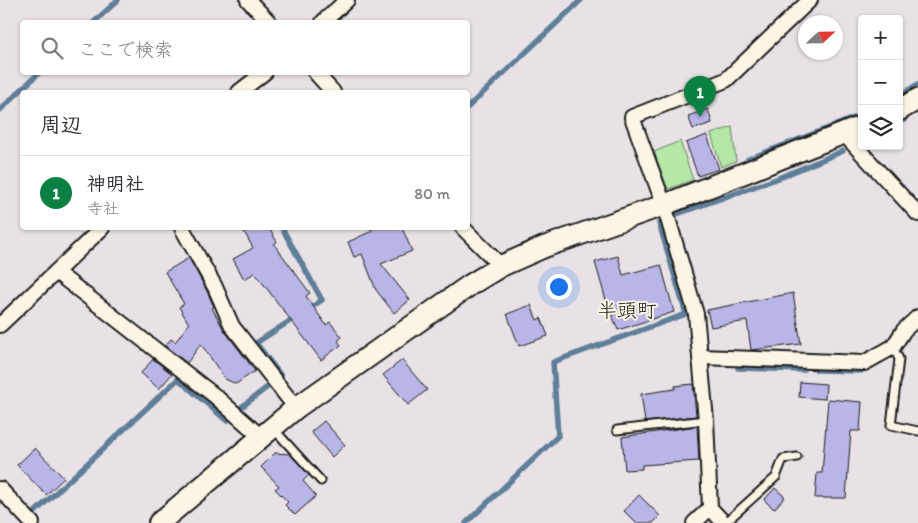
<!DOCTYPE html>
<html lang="ja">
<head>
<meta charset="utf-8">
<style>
  body { margin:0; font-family:Itim,"Klee One",sans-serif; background:#f7f7f7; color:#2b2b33 }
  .controls { position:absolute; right:15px; top:15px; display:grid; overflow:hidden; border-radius:5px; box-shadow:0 1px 4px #0004 }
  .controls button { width:45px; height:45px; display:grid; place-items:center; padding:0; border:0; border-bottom:1px solid #e1e1e2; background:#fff; color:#2b2b33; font:25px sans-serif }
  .compass { position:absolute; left:798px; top:15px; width:45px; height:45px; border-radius:50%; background:#fff; box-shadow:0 1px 4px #0004; rotate:68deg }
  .you { position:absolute; left:558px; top:286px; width:18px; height:18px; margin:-12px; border:4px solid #fff; border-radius:50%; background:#1a73e8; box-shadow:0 0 0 8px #1a73e833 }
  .badge { display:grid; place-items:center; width:32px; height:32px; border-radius:50%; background:#0b8043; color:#fff; font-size:16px; font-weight:700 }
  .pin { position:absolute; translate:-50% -41px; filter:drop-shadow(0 1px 2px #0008) }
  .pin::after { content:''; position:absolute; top:26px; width:18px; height:15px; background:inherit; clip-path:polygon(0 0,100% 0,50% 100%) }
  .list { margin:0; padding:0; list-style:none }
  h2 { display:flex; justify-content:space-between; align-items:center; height:65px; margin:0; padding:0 20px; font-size:21px }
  h2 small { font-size:16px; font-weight:400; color:#7c7c81 }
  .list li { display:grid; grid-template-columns:32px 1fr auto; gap:15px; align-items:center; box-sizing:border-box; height:75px; padding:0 20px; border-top:1px solid #e1e1e2 }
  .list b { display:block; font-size:19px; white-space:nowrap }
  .list p { margin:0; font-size:16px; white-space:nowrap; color:#7c7c81 }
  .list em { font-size:16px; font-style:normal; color:#7c7c81 }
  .icon { flex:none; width:28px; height:28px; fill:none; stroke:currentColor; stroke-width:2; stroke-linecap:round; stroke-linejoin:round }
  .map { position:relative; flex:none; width:918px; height:523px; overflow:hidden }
  .search { position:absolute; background:#fff; box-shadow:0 1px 4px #0004; left:20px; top:20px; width:450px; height:55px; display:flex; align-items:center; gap:12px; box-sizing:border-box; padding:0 18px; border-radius:5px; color:#7c7c81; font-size:19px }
  .panel { position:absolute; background:#fff; box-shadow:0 1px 4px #0004; left:20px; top:90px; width:450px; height:140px; border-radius:5px }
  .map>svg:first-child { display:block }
  .green { fill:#b4e7a8; stroke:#688262 }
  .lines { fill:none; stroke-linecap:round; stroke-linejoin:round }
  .stream { stroke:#5f7e97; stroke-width:5.5 }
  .building { fill:#b8b5e7; stroke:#1c1c1c }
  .lane-casing { stroke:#1c1c1c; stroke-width:11 }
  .street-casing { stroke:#1c1c1c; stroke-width:18 }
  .secondary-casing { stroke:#1c1c1c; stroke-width:24 }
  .lane { stroke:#fcf5e5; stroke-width:7 }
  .street { stroke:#fcf5e5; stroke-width:14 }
  .secondary { stroke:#fcf5e5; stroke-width:20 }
  .labels { text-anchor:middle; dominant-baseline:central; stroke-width:4; stroke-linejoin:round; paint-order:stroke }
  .quarter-label { font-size:20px; fill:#1c1c1c; stroke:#fcf5e5 }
</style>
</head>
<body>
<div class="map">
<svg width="918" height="523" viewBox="0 0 918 523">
  <rect width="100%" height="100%" fill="#e8e2e6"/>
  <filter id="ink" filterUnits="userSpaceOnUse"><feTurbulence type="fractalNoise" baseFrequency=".02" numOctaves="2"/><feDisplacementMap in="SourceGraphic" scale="10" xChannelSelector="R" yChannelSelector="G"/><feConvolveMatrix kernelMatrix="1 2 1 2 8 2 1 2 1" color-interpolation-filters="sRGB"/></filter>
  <g filter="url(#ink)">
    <g class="green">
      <polygon points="732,127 736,161 721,167 711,134"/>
      <polygon points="680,141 693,180 668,189 654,152"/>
    </g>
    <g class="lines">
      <g class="stream">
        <polyline points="94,22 118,0"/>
        <polyline points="899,96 918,84"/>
        <polyline points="468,107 581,0"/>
        <polyline points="0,110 40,72"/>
        <polyline points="899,122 904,120"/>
        <polyline points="748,159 862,115"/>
        <polyline points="677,214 776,179 843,151"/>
        <polyline points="282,228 322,300 307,310"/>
        <polyline points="738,368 803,370"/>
        <polyline points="817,370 861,371"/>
        <polyline points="281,376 256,343 296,317"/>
        <polyline points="239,409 270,385"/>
        <polyline points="34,513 178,379 227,421"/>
        <polyline points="466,523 558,436 553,362 686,314 659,223"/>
      </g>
    </g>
    <g class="building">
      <polygon points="708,109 712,123 693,129 688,116"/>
      <polygon points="707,135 719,169 698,176 686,143"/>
      <polygon points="242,228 269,228 277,242 274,244 310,293 306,296 326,325 330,322 342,337 338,341 341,345 321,360 255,273 244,279 233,259 253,248"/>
      <polygon points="370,228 402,228 412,251 381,264 410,300 394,313 376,290 362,254 354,257 348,242 372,231"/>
      <polygon points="618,256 623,275 661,265 674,312 618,330 605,297 595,262"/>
      <polygon points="189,258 207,291 214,307 212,308 224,330 255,371 236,384 225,379 201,344 187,363 165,346 171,339 175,342 189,324 179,307 184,304 165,272"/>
      <polygon points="793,293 801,344 751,350 747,321 711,327 707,310"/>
      <polygon points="531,305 537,320 541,318 548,336 519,346 507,314"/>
      <polygon points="153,359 172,374 159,389 141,373"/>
      <polygon points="402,360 427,390 408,405 383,375"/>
      <polygon points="800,382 826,384 825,399 799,397"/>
      <polygon points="693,384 696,416 645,422 641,394 675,389 675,386"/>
      <polygon points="828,399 862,402 860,431 851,431 846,498 815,498 817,473 822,473"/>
      <polygon points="324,421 345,445 332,457 311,432"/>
      <polygon points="697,426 699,461 642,465 642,469 625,470 622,437"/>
      <polygon points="35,448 64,478 46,495 17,465"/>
      <polygon points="275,453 290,454 309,475 303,481 316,496 295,515 285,505 288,502 275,489 279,486 261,467"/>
      <polygon points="775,488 785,497 774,509 764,500"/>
      <polygon points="639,495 660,516 653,523 636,523 624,511"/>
    </g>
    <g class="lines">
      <defs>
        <g id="lane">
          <polyline points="893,347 899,359 891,425 918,431"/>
          <polyline points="273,428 321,481"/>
          <polyline points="617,430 706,420"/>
          <polyline points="725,523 776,477 783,459 797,457"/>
        </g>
        <g id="street">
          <polyline points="248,0 269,22"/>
          <polyline points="323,22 347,0"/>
          <polyline points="315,72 333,92"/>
          <polyline points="239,92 265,72"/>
          <polyline points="844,134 918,214"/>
          <polyline points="182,228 215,287 232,326 296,408"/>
          <polyline points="463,228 501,266"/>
          <polyline points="56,272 215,396 261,437"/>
          <polyline points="0,325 102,228"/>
          <polyline points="700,357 864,363 893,347 904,330 918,317"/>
          <polyline points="0,489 32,523"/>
          <polyline points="694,523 710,508"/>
          <polyline points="724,523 710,508 706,420 696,314 664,205 632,117 726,80 810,0"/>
        </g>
        <g id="secondary">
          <polyline points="899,110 918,99"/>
          <polyline points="159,523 296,408 470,285 501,266 544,247 664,205 862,126"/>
        </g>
      </defs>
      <use href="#lane" class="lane-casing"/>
      <use href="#street" class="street-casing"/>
      <use href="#secondary" class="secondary-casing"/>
      <use href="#lane" class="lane"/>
      <use href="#street" class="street"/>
      <use href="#secondary" class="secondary"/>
    </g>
  </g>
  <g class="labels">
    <g class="quarter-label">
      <text x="627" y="310">半頭町</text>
    </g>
  </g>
</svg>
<div class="controls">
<button>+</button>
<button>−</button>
<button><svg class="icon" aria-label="layers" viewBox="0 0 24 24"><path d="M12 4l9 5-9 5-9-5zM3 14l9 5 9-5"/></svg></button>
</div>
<svg class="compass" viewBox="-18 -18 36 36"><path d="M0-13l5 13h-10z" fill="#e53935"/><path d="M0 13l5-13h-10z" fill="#7c7c81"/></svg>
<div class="you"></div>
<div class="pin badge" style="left:700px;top:117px">1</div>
<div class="search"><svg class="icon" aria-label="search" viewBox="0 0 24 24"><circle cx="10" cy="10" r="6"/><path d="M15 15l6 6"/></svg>ここで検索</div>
<section class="panel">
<h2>周辺<small></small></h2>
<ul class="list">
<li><span class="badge">1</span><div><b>神明社</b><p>寺社</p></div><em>80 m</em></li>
</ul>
</section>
</div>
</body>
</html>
